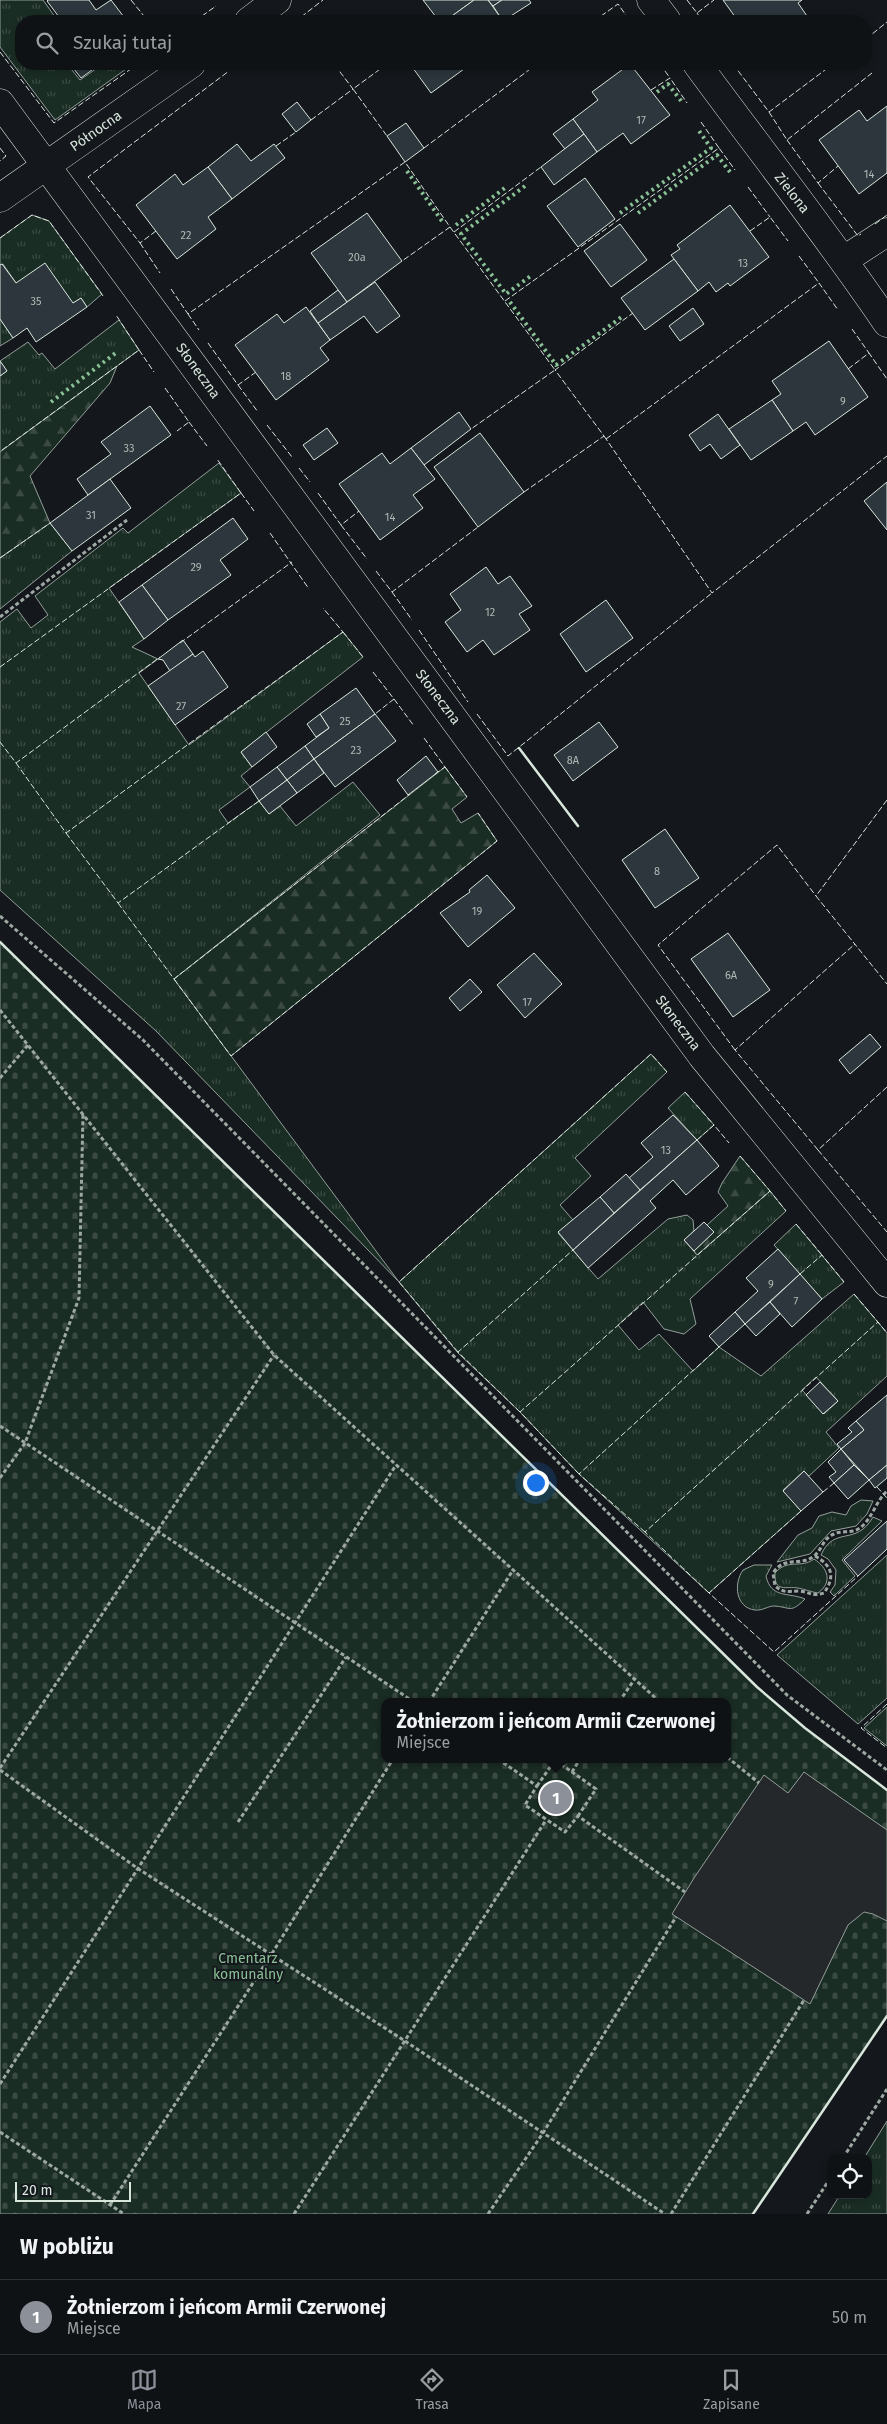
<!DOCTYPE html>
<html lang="pl">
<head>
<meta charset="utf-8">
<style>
  body { margin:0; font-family:"Fira Sans",sans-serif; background:#1d2022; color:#f1f3f6 }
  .controls { position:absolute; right:15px; bottom:15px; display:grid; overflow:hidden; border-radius:10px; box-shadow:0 2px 8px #0003 }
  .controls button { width:45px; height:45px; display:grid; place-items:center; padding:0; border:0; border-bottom:1px solid #2f3234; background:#0f1215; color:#f1f3f6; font:25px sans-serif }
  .scale { position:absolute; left:15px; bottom:12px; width:116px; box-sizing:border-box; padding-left:5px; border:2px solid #d8e6dc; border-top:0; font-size:14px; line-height:18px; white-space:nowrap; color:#d8e6dc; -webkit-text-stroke:4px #14181c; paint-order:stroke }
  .you { position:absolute; left:535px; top:1482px; width:18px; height:18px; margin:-12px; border:4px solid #fff; border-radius:50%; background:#1a73e8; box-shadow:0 0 0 8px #1a73e833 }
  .badge { display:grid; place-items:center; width:32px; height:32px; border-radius:50%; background:#8c9099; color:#fff; font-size:16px; font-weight:700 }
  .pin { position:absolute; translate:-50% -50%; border:2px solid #fff; box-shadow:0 1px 5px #0006 }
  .popup { position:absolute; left:381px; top:1698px; width:350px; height:65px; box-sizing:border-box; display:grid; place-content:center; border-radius:10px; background:#0f1215; filter:drop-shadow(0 1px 4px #0005); font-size:16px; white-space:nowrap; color:#9b9ea0 }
  .popup b { font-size:19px; color:#f1f3f6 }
  .popup::after { content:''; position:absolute; left:50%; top:100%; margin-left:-10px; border:10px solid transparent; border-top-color:#0f1215 }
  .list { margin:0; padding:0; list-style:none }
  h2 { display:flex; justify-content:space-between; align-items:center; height:65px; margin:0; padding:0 20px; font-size:21px }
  h2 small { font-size:16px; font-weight:400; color:#9b9ea0 }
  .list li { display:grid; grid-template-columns:32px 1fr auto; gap:15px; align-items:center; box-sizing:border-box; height:75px; padding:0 20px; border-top:1px solid #2f3234 }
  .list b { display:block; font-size:19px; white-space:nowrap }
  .list p { margin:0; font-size:16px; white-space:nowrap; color:#9b9ea0 }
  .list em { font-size:16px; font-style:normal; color:#9b9ea0 }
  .icon { flex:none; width:28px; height:28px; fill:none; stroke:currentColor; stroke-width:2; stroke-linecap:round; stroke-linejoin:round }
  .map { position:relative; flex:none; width:887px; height:2214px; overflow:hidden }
  .search { position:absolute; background:#0f1215; box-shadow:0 2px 8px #0003; left:15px; right:15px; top:15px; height:55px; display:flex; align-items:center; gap:12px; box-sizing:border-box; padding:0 18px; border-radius:20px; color:#9b9ea0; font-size:19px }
  .sheet { height:140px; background:#0f1215 }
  nav { display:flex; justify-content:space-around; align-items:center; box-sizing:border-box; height:70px; border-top:1px solid #2f3234; background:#0f1215; font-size:14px; color:#9b9ea0 }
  nav a { display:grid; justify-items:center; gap:2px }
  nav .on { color:#8c9099 }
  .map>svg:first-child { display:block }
  .grass { fill:url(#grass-tufts); stroke:#939e99; fill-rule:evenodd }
  .forest { fill:url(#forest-firs); stroke:#939e99 }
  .cemetery { fill:url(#cemetery-stones); stroke:#939e99; fill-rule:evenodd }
  .parking { fill:#24282b; stroke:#939e99 }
  .building { fill:#2c363c; stroke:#d8e6dc }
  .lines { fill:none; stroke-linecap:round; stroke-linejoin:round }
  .street-casing { stroke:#d8e6dc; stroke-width:29 }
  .path { stroke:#9da8a2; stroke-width:3; stroke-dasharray:4 2.5; stroke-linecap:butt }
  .street { stroke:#14181c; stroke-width:28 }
  .hedge { stroke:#8ac095; stroke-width:4; stroke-dasharray:2.5 4; stroke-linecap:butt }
  .fence { stroke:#d8e6dc; stroke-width:1; stroke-dasharray:6 2.5; stroke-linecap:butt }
  .wall { stroke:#d8e6dc; stroke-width:2.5 }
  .labels { text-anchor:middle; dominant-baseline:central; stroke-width:4; stroke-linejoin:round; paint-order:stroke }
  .number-label { font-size:11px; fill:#adbab4 }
  .street-label { font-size:14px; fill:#d8e6dc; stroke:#14181c }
  .park-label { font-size:14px; fill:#8ac095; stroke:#14181c }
</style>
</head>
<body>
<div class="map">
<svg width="887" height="2214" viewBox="0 0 887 2214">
  <defs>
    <pattern id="grass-tufts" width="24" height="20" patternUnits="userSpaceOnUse" patternTransform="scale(1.25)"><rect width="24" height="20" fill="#1a2d24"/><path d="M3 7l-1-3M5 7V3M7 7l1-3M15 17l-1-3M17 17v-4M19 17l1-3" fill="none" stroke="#3b4b43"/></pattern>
    <pattern id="forest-firs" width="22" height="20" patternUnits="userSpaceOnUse" patternTransform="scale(1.25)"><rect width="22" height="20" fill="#1a2d24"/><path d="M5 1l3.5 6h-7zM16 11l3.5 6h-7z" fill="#3b4b43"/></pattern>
    <pattern id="cemetery-stones" width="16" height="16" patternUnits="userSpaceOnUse" patternTransform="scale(1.25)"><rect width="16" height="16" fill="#1a2d24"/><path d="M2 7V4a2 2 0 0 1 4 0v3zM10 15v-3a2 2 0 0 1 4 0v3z" fill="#3b4b43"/></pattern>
  </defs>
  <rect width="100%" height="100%" fill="#14181c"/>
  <g class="grass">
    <polygon points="0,0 43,0 58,21 21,21 21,64 67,64 80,80 103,64 133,64 55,120 0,47"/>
    <polygon points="32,215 49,221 102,294 87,307 81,298 73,303 16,283 3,264 0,265 0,238"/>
    <polygon points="0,319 13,338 0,346"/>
    <polygon points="119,320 139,350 0,452 0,376 7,371 0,361 28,342 39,355 42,353 55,369"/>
    <path d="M219,463L241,493L109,588L144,639L132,647L158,659L139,673L189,745L343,632L363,657L241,752L252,767L241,776L250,787L219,810L228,823L259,801L269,814L280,806L296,826L353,782L380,815L174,979L399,1282L651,1054L667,1072L575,1158L591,1176L560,1205L573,1220L558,1233L598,1279L668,1219L687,1215L693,1220L694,1231L684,1240L697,1255L770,1191L786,1211L690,1299L696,1324L684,1334L664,1329L643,1302L618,1325L639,1350L659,1334L693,1371L719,1347L761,1376L854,1294L887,1333V1376L826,1432L839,1448L809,1476L804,1471L783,1490L801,1511L709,1593L579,1474L520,1412L458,1353L399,1282L156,1031L0,890V622L17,609L31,628L48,615L35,596L123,528L128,533ZM816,1377L838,1401L824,1414L802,1390Z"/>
    <polygon points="50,523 72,551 0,609 0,558"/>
    <polygon points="685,1092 714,1125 697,1140 668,1108"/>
    <polygon points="796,1224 844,1282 822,1299 774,1245"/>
    <polygon points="861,1500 873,1501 867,1514 856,1526 831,1531 810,1554 777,1562 798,1535 812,1528 819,1516 832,1512 846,1515 851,1506"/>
    <path d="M873,1517L882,1521L842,1560L855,1576L834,1596L830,1592L835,1585L836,1570L828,1559L821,1555C834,1525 856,1547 873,1517Z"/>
    <polygon points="887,1555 887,1698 858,1724 777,1655"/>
    <path d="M814,1559C828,1568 833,1582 818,1593C811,1592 804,1589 798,1588C786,1586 774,1593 775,1573C788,1558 801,1569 814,1559Z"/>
    <path d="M754,1565H772L766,1576C771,1599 789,1592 805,1599C790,1614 791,1607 774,1606C768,1606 762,1611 755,1610C736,1608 733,1584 743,1570Z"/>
    <polygon points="887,1707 887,1746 864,1728"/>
    <polygon points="887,2121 887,2214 828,2214 840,2195 868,2195 868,2158 864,2158"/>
  </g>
  <g class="forest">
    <polygon points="117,366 110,383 30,476 50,523 0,558 0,452"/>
    <polygon points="445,767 467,797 452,809 461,823 478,813 497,841 231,1056 174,979"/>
    <polygon points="740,1156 770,1191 697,1255 694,1251 714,1232 707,1225 728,1206 718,1192 722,1183"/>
  </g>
  <path class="cemetery" d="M0,942L757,1687L805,1728L887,1790V2016L753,2214H0ZM385,1702H727V1759H385Z"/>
  <polygon class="parking" points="804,1772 887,1830 887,1921 873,1914 864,1912 848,1925 810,2004 672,1914 694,1878 764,1775 788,1793"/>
  <g class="building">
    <polygon points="48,0 89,0 96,10 111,0 127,21 62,21 47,1"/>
    <polygon points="423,0 474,0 445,21 439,21"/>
    <polygon points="474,0 488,0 503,21 445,21"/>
    <polygon points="488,0 502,0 493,6"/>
    <polygon points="502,0 529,0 531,3 503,21 493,6"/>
    <polygon points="723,0 802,0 798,3 807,16 799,21 738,21"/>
    <polygon points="70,64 100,64 81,78"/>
    <polygon points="410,64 460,64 464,69 431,93"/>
    <polygon points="630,64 670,115 631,144 623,133 597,152 573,119 598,100 592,92"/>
    <polygon points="297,102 311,120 296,132 282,114"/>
    <polygon points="887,106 887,173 859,194 819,140 859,110 867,121"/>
    <polygon points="573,119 584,134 565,149 553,134"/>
    <polygon points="406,123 424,148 405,162 387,136"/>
    <polygon points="584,134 597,152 554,185 541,167"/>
    <polygon points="237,144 251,161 274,144 285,158 232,199 208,167"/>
    <polygon points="208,167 232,199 208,217 216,229 177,259 136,205 175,174 183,185"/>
    <polygon points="585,178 615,219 578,247 547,206"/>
    <polygon points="730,205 769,257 730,286 728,283 716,292 709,282 698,291 671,255 680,249 677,245"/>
    <polygon points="367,213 402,261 347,302 311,253"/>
    <polygon points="620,224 647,260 611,287 584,251"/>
    <polygon points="674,259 698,291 645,330 621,298"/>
    <polygon points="45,263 73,303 81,298 87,307 36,342 27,328 13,338 0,319 0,265 2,264 16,283"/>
    <polygon points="375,282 400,316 377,333 364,316 330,340 318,323"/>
    <polygon points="338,290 347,302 318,323 310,311"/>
    <polygon points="306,307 330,340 320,348 329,360 276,400 235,345 277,314 284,323"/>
    <polygon points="693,308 704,324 680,341 669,326"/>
    <polygon points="829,341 868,397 815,435 806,422 793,431 772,400 781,394 772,381"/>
    <polygon points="0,361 7,371 0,376"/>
    <polygon points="772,400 793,431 751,460 729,429"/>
    <polygon points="150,406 171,435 88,495 77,479 111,454 101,442"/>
    <polygon points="459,412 471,429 424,465 411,448"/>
    <polygon points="718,414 740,445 721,459 710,444 700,451 689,435"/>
    <polygon points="327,428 338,443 314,460 303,445"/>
    <polygon points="480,433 524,492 478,527 434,467"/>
    <polygon points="411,448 435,479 413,495 423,508 380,540 339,484 382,453 390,464"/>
    <polygon points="110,479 131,508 72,551 50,523"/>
    <polygon points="887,482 887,530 864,501"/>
    <polygon points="233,518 248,539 220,560 231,575 168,620 142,585"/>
    <polygon points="486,567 498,584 510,576 532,606 519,614 530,630 494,655 483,640 467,652 445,622 461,610 450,594"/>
    <polygon points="142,585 168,620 144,639 119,602"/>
    <polygon points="606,600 633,638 586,672 560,634"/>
    <polygon points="183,640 193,654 170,671 163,660 158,659"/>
    <polygon points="203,651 228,687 175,725 148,686 193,654 195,657"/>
    <polygon points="356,688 375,714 314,759 305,746 329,728 320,714"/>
    <polygon points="320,714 329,728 316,737 307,724"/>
    <polygon points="375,714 396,741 335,787 314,759"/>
    <polygon points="599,722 618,747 573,781 554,755"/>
    <polygon points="266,732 277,747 252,767 241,752"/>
    <polygon points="305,746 314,759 287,780 277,767"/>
    <polygon points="426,756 438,772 408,795 397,780"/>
    <polygon points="314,759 324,773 297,793 287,780"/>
    <polygon points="277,767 287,780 259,801 250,787"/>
    <polygon points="287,780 297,793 269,814 259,801"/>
    <polygon points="665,829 699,878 655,908 622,860"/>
    <polygon points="487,875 515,908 468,947 440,913 470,892 469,890"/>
    <polygon points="728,933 770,990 733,1017 691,959"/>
    <polygon points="534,953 562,984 525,1018 497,985"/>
    <polygon points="470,979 482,992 460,1011 449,998"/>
    <polygon points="870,1034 881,1047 850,1074 839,1060"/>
    <polygon points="673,1115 697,1140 640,1190 629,1178 653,1157 641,1143"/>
    <polygon points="697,1140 719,1166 686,1195 673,1180 650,1201 656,1208 588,1268 573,1250"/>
    <polygon points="626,1174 640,1190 614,1213 600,1197"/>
    <polygon points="600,1197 614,1213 573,1250 558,1232"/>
    <polygon points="704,1222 714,1232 694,1251 684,1240"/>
    <polygon points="778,1249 800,1274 745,1324 735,1312 758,1291 746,1278"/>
    <polygon points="800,1274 822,1299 792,1327 770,1302"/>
    <polygon points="770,1302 780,1314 756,1336 745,1324"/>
    <polygon points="735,1312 745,1324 719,1347 709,1336"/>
    <polygon points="820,1382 838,1401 823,1414 806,1395"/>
    <polygon points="887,1395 887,1465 869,1480 841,1449 864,1430 856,1421"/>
    <polygon points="856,1421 864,1430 841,1449 837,1444 852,1432 848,1428"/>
    <polygon points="841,1449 854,1465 834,1483 829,1477 836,1472 828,1462"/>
    <polygon points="854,1465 869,1480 848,1499 834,1483"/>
    <polygon points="887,1465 887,1478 875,1488 869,1480"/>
    <polygon points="804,1471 823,1492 801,1511 783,1491"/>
    <polygon points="887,1521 887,1549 858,1576 844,1560"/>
  </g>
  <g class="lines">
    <defs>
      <g id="street">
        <polyline points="651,0 667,21"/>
        <polyline points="249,21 277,0"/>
        <path d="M697,64C760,150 827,234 887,323"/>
        <polyline points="0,103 702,1056 887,1283"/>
        <polyline points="0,198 191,64"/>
        <polyline points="844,260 887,232"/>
      </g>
    </defs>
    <use href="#street" class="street-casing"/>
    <g class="path">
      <polyline points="0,617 127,520"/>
      <polyline points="0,916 143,1040 787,1695 887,1770"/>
      <polyline points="0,1010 274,1355 660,1702"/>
      <polyline points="0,1078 28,1045"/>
      <polyline points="0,1426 414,1702"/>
      <polyline points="0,1478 25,1443 79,1298 83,1114"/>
      <path d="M815,1556C833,1566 835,1577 824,1593C811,1597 811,1592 799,1591C788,1591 785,1594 775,1586L773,1573C785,1555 800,1567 814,1556C822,1550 823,1538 834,1534C842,1530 851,1534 860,1528C872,1519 876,1501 887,1491"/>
      <polyline points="429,1702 513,1570"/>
      <polyline points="619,1702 634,1680"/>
      <polyline points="727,1757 759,1783"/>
      <polyline points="498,1759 537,1786 525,1805 565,1832 578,1816 685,1892"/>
      <polyline points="0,1768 274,1355"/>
      <polyline points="0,1770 137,1868 405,2041 665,2214"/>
      <polyline points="572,1772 580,1759"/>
      <polyline points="537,1786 555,1760 596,1789 578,1816"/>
      <polyline points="238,1822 346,1657"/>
      <polyline points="0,2084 396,1465"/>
      <polyline points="0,2132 124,2214"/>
      <polyline points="843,2158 887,2089"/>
      <polyline points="110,2205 271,1955 393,1759"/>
      <polyline points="294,2214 546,1820"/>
      <polyline points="488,2214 543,2133 676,1917"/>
      <polyline points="671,2214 804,2000"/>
      <polyline points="807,2214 831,2177"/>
    </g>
    <use href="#street" class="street"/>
    <g class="hedge">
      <polyline points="657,92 668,84 682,102"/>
      <polyline points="407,171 444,224"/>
      <polyline points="525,186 461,234 506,294 532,275"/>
      <polyline points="620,213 711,148 697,128"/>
      <polyline points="638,213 717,155 730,172"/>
      <polyline points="456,225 506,187"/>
      <polyline points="510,302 556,365 623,316"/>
      <polyline points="51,402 117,352"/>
    </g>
    <g class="fence">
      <polyline points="131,0 148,21"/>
      <polyline points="687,0 697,13 714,0"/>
      <polyline points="697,13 702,21"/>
      <polyline points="301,17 323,0"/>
      <polyline points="195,21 216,6"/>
      <polyline points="296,21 301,17 304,21"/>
      <polyline points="594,21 618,4 630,21"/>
      <polyline points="866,39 887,22"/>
      <polyline points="0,52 54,123 138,64"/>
      <polyline points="387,64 353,89 387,136"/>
      <polyline points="660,64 670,78"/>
      <polyline points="733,64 769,112 833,64"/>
      <polyline points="651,90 670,78 687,103"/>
      <polyline points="769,112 787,140 872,73"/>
      <polyline points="311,120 353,89 334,64"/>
      <polyline points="701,122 719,148"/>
      <polyline points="787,140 818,183 838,166"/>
      <polyline points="276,146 296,132"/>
      <polyline points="0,148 6,156 0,161"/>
      <polyline points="424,148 537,64"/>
      <polyline points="818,183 858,236 861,234"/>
      <polyline points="748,187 770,217"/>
      <polyline points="875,224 887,215"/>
      <polyline points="450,227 555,370 471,429"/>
      <polyline points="156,231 140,243 88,177 229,71"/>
      <polyline points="750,231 770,217 788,241"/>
      <polyline points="454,232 541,167"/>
      <polyline points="0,238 32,215 49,221 103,296"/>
      <polyline points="140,243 160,273"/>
      <polyline points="799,256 819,283"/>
      <polyline points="171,289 188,314 405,162 450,227 402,261"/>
      <polyline points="505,301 719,148 735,170"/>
      <polyline points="188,314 199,330"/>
      <polyline points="852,329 869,353"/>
      <polyline points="208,343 238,385 256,372"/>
      <polyline points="139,350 154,372"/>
      <polyline points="848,369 869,353 887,379"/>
      <polyline points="238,385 258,412"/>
      <polyline points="165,388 189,422 177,431"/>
      <polyline points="189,422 207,446"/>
      <polyline points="267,425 292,457"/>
      <polyline points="604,436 712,593 887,456"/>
      <polyline points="606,439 819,283 838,310"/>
      <polyline points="2,450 139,350 116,315"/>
      <polyline points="299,468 310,482"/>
      <polyline points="524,492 604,436 555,370 633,313"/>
      <polyline points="241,493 254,511"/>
      <polyline points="318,493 341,525 359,511"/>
      <polyline points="341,525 367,559"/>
      <polyline points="270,533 309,589"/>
      <polyline points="0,558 50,523"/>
      <polyline points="376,571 392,592 478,527"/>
      <polyline points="392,592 412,620"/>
      <polyline points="419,630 468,702"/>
      <polyline points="343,632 363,657"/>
      <polyline points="180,643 292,562"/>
      <polyline points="0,667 241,493 217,459"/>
      <polyline points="373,672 394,699 375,714"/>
      <polyline points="394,699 414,726"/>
      <polyline points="477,714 508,756 712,593"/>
      <polyline points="424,738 445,767 435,774"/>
      <polyline points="0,742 16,763 160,657"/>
      <polyline points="16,763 66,833 343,632 323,608"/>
      <polyline points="445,767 467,797"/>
      <polyline points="887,800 816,896 887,984"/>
      <polyline points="66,833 118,903 259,801"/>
      <polyline points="118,903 174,979 410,794"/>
      <polyline points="174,979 231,1056 497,841 478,813"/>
      <polyline points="735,1050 658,945 777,845 816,896"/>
      <polyline points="887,1087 818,1150 887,1232"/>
      <polyline points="685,1092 714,1125"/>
      <polyline points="697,1140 714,1125 729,1143"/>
      <polyline points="818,1150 735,1050 855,944"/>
      <polyline points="740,1156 770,1191"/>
      <polyline points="796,1224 822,1255"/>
      <polyline points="800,1274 822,1255 844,1282"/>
      <polyline points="854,1294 878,1322"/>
      <polyline points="458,1352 399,1282 651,1054 667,1072"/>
      <polyline points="520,1412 458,1352 573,1250"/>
      <polyline points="579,1474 520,1412 770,1191 786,1211"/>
      <polyline points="877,1487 887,1498"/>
      <polyline points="823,1492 834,1483"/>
      <polyline points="801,1511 709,1593 774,1652 858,1576"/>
      <polyline points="645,1532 579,1474 719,1347"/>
      <polyline points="709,1593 645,1532 878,1322 887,1333"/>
      <polyline points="887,1704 861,1728 887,1748"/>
    </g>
    <g class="wall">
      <polyline points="519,748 578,826"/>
      <polyline points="0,942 757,1687 805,1728 887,1790"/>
      <polyline points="753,2214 887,2016"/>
    </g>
  </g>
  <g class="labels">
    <g class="number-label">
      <text x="641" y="120">17</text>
      <text x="869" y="174">14</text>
      <text x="186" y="235">22</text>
      <text x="357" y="257">20a</text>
      <text x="743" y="263">13</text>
      <text x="36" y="301">35</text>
      <text x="286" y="376">18</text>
      <text x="843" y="401">9</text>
      <text x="129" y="448">33</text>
      <text x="91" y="515">31</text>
      <text x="390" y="517">14</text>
      <text x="196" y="567">29</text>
      <text x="490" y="612">12</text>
      <text x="181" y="706">27</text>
      <text x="345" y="721">25</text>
      <text x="356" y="750">23</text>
      <text x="573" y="760">8A</text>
      <text x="657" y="871">8</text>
      <text x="477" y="911">19</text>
      <text x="731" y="975">6A</text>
      <text x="527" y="1002">17</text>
      <text x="666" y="1150">13</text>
      <text x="771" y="1284">9</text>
      <text x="796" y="1301">7</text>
    </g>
    <g class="street-label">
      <text transform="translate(96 131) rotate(-35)">Północna</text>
      <text transform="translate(792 193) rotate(52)">Zielona</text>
      <text transform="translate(198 371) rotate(54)">Słoneczna</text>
      <text transform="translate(438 697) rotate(53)">Słoneczna</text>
      <text transform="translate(678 1023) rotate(53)">Słoneczna</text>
    </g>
    <g class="park-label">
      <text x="248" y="1958">Cmentarz<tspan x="248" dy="16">komunalny</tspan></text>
    </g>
  </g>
</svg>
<div class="controls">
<button><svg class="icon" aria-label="locate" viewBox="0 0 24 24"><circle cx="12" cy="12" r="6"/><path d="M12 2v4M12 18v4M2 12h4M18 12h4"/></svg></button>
</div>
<div class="scale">20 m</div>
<div class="you"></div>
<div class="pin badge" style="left:556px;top:1798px">1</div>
<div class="popup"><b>Żołnierzom i jeńcom Armii Czerwonej</b>Miejsce</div>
<div class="search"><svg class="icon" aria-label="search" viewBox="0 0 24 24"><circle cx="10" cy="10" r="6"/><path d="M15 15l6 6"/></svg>Szukaj tutaj</div>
</div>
<section class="sheet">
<h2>W pobliżu<small></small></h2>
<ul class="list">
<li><span class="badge">1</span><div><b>Żołnierzom i jeńcom Armii Czerwonej</b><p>Miejsce</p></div><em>50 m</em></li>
</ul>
</section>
<nav>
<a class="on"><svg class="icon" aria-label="map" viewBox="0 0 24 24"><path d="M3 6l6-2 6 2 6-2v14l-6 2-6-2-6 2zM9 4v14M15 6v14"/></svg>Mapa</a>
<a><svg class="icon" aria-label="directions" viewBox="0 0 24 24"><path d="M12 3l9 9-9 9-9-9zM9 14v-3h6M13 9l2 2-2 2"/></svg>Trasa</a>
<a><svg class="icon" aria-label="saved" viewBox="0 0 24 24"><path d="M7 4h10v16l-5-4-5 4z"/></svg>Zapisane</a>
</nav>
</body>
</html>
